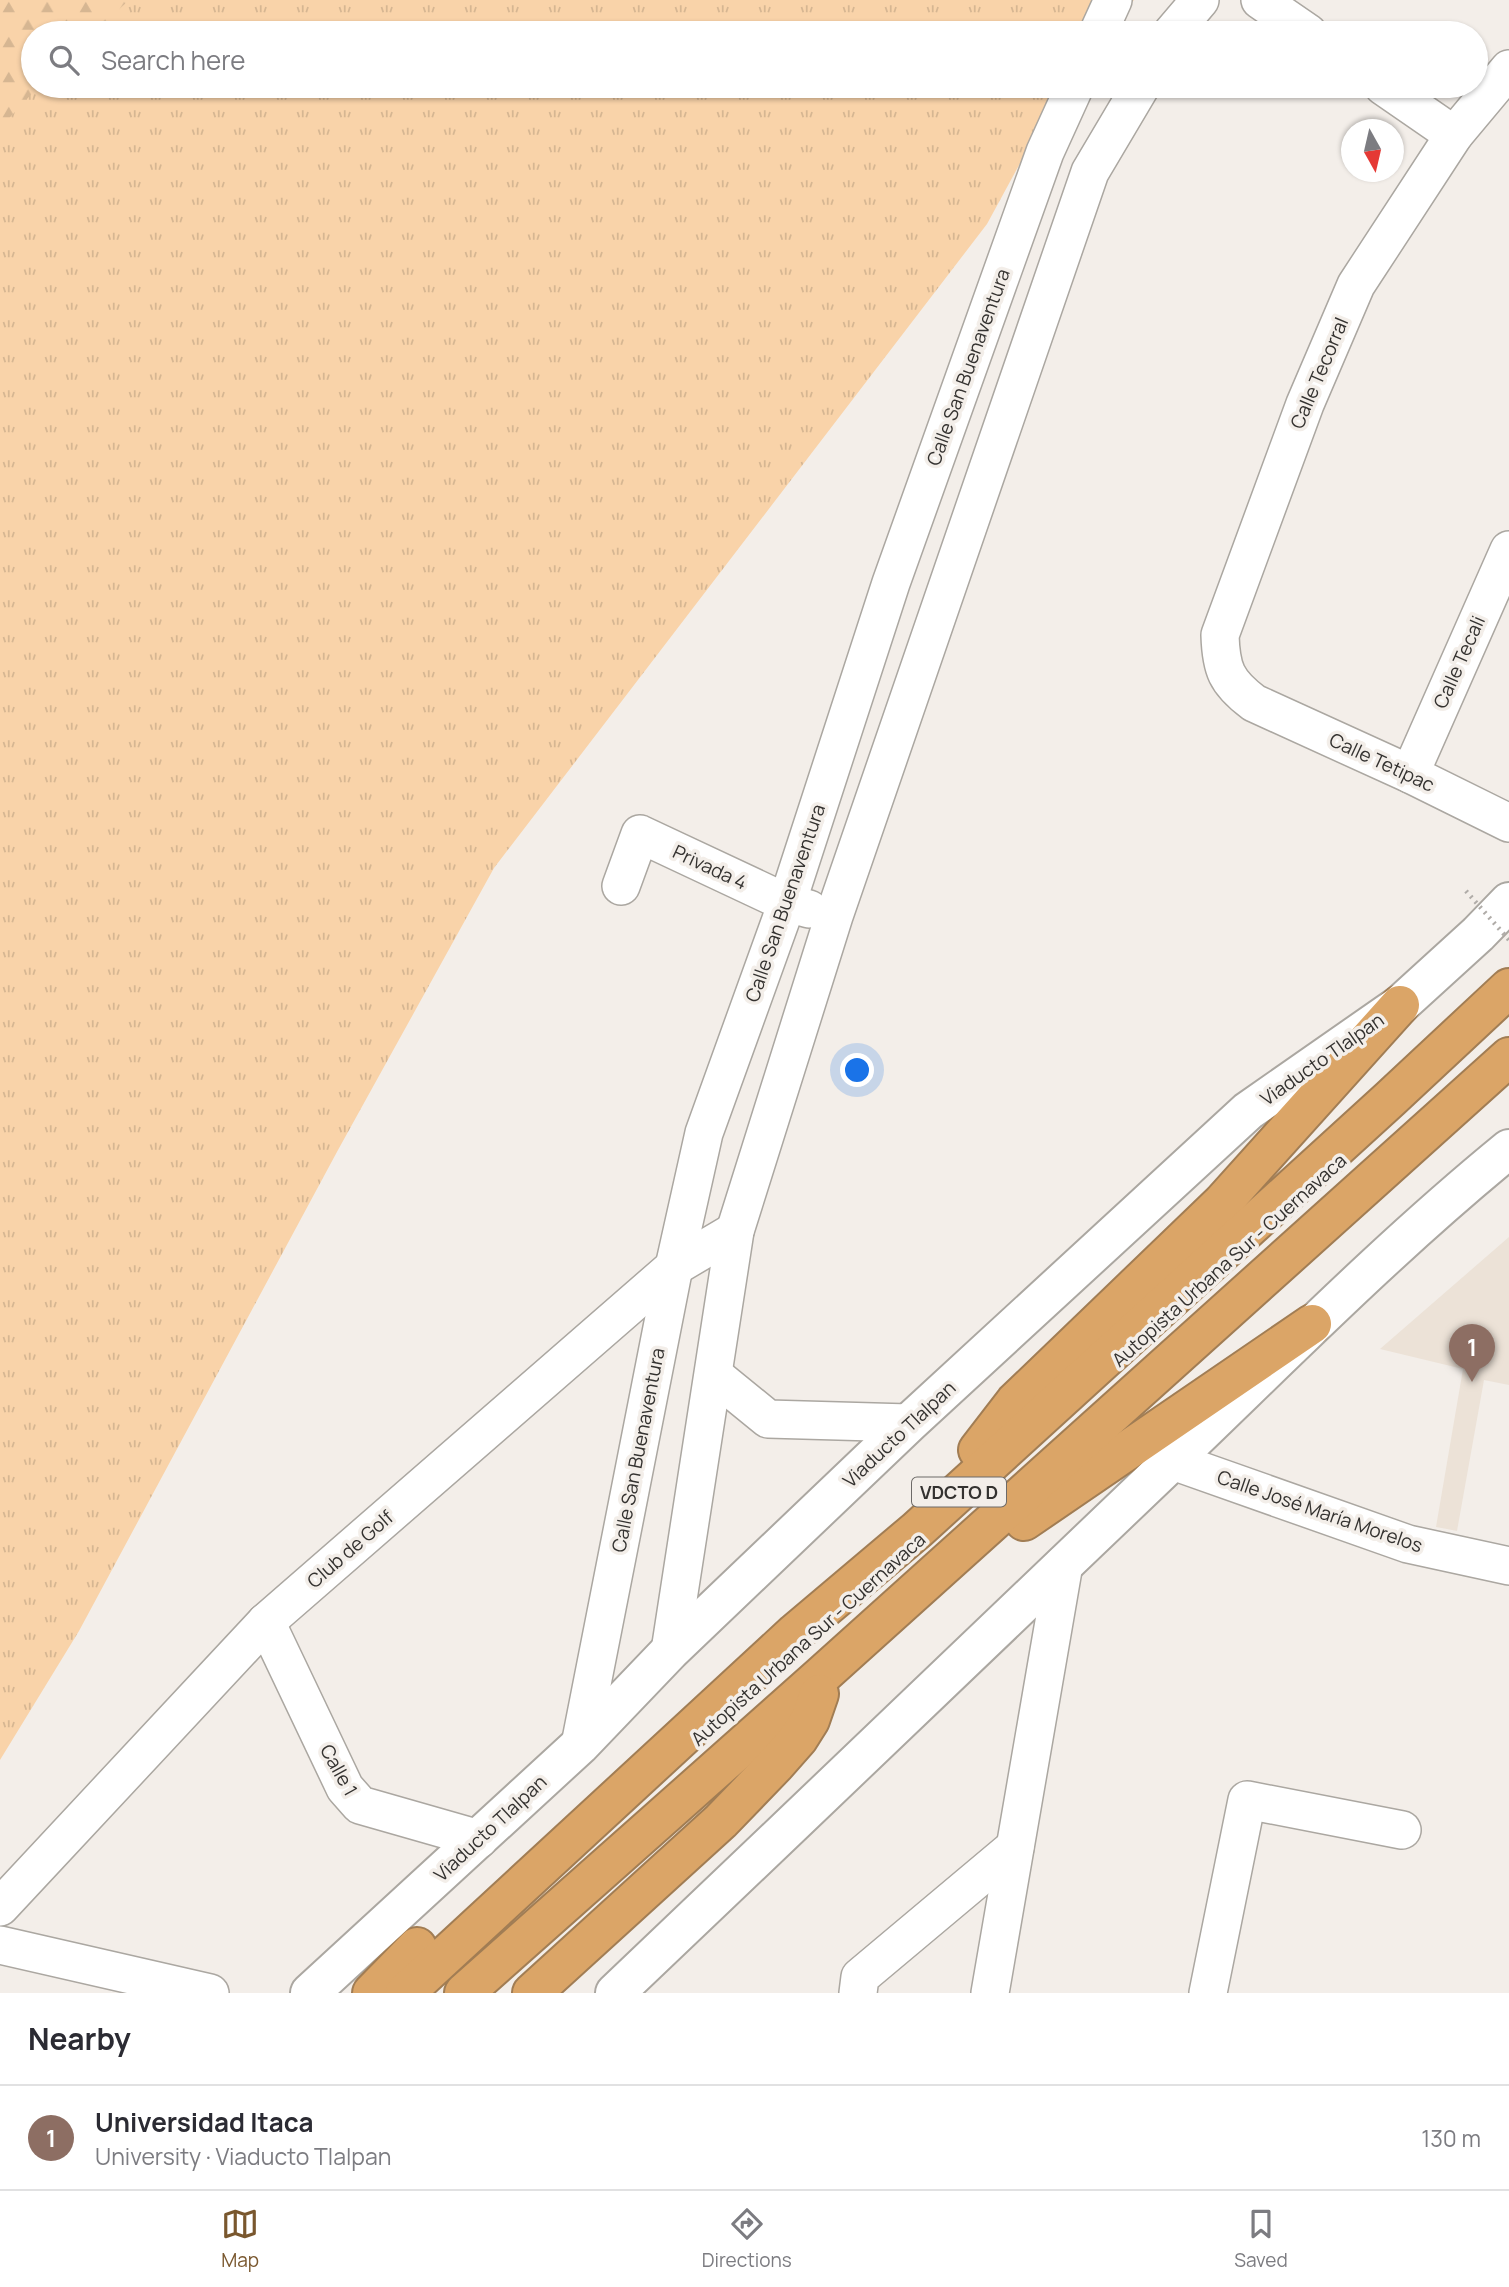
<!DOCTYPE html>
<html lang="en">
<head>
<meta charset="utf-8">
<style>
  body { margin:0; font-family:Manrope,sans-serif; background:#f2f2f3; color:#2b2b33 }
  .compass { position:absolute; left:1341px; top:119px; width:63px; height:63px; border-radius:50%; background:#fff; box-shadow:0 2px 5px #0004; rotate:172deg }
  .you { position:absolute; left:858px; top:1071px; width:24px; height:24px; margin:-18px; border:5px solid #fff; border-radius:50%; background:#1a73e8; box-shadow:0 0 0 10px #1a73e833 }
  .badge { display:grid; place-items:center; width:46px; height:46px; border-radius:50%; background:#79572e; color:#fff; font-size:23px; font-weight:700 }
  .pin { position:absolute; translate:-50% -58px; filter:drop-shadow(0 2px 4px #0008) }
  .pin::after { content:''; position:absolute; top:37px; width:24px; height:21px; background:inherit; clip-path:polygon(0 0,100% 0,50% 100%) }
  .list { margin:0; padding:0; list-style:none }
  h2 { display:flex; justify-content:space-between; align-items:center; height:91px; margin:0; padding:0 28px; font-size:30px }
  h2 small { font-size:23px; font-weight:400; color:#7c7c81 }
  .list li { display:grid; grid-template-columns:46px 1fr auto; gap:21px; align-items:center; box-sizing:border-box; height:105px; padding:0 28px; border-top:2px solid #e1e1e2 }
  .list b { display:block; font-size:26px; white-space:nowrap }
  .list p { margin:0; font-size:23px; white-space:nowrap; color:#7c7c81 }
  .list em { font-size:23px; font-style:normal; color:#7c7c81 }
  .icon { flex:none; width:38px; height:38px; fill:none; stroke:currentColor; stroke-width:2; stroke-linecap:round; stroke-linejoin:round }
  .map { position:relative; flex:none; width:1509px; height:1993px; overflow:hidden }
  .search { position:absolute; background:#fff; box-shadow:0 2px 5px #0004; left:21px; right:21px; top:21px; height:77px; display:flex; align-items:center; gap:18px; box-sizing:border-box; padding:0 24px; border-radius:38px; color:#7c7c81; font-size:26px }
  .sheet { height:196px; background:#fff }
  nav { display:flex; justify-content:space-around; align-items:center; box-sizing:border-box; height:98px; border-top:2px solid #e1e1e2; background:#fff; font-size:19px; color:#7c7c81 }
  nav a { display:grid; justify-items:center; gap:4px }
  nav .on { color:#79572e }
  .map>svg:first-child { display:block }
  .built { fill:#ece2d7 }
  .grass { fill:url(#grass-tufts) }
  .forest { fill:url(#forest-firs) }
  .lines { fill:none; stroke-linecap:round; stroke-linejoin:round }
  .street-casing { stroke:#aba7a1; stroke-width:40 }
  .secondary-casing { stroke:#aba7a1; stroke-width:42 }
  .highway-casing { stroke:#a17d54; stroke-width:42 }
  .street { stroke:#fff; stroke-width:37 }
  .secondary { stroke:#fff; stroke-width:38 }
  .highway { stroke:#dba567; stroke-width:38 }
  .path-bridge { stroke:#b0aca8; stroke-width:4.5; stroke-dasharray:2 5; stroke-linecap:butt }
  .labels { text-anchor:middle; dominant-baseline:central; stroke-width:7; stroke-linejoin:round; paint-order:stroke }
  .shield { fill:#f3eee9; stroke:#6d6a68; stroke-width:2 }
  .shield-label { font-size:18px; font-weight:bold; fill:#343230 }
  .street-label { font-size:19px; fill:#343230; stroke:#f3eee9 }
</style>
</head>
<body>
<div class="map">
<svg width="1509" height="1993" viewBox="0 0 1509 1993">
  <defs>
    <pattern id="grass-tufts" width="24" height="20" patternUnits="userSpaceOnUse" patternTransform="scale(1.75)"><rect width="24" height="20" fill="#f9d3a9"/><path d="M3 7l-1-3M5 7V3M7 7l1-3M15 17l-1-3M17 17v-4M19 17l1-3" fill="none" stroke="#d6b692"/></pattern>
    <pattern id="forest-firs" width="22" height="20" patternUnits="userSpaceOnUse" patternTransform="scale(1.75)"><rect width="22" height="20" fill="#f9d3a9"/><path d="M5 1l3.5 6h-7zM16 11l3.5 6h-7z" fill="#d6b692"/></pattern>
  </defs>
  <rect width="100%" height="100%" fill="#f3eee9"/>
  <polygon class="built" points="1509,1237 1509,1385 1484,1380 1457,1531 1447,1529 1436,1527 1463,1369 1380,1349"/>
  <polygon class="grass" points="0,0 1134,0 1105,33 33,33 33,86 1062,86 987,224 494,868 338,1150 79,1631 0,1760"/>
  <polygon class="forest" points="0,0 129,0 94,33 33,33 33,86 39,86 0,128"/>
  <g class="lines">
    <defs>
      <g id="street">
        <polyline points="1260,0 1308,33"/>
        <polyline points="1098,33 1113,0"/>
        <polyline points="1172,33 1200,0"/>
        <path d="M1509,69L1454,135L1356,285L1305,404L1220,635C1221,669 1226,682 1254,703L1410,774L1509,823"/>
        <polyline points="1383,86 1454,135"/>
        <polyline points="1410,774 1509,550"/>
        <polyline points="621,886 640,834 787,903 809,909"/>
        <polyline points="714,1375 768,1419 909,1423"/>
        <polyline points="1173,1461 1408,1544 1509,1566"/>
        <polyline points="266,1622 345,1788 360,1805 479,1839"/>
        <polyline points="670,1651 735,1231 834,916 1090,172 1141,86"/>
        <polyline points="580,1745 674,1267 704,1133 787,903 891,583 1045,152 1075,86"/>
        <polyline points="0,1907 266,1622 674,1267 735,1231"/>
        <polyline points="0,1945 210,1993"/>
        <polyline points="858,1993 860,1977 1015,1847"/>
        <polyline points="990,1993 1064,1564"/>
        <polyline points="1208,1993 1247,1800 1402,1830"/>
      </g>
      <g id="secondary">
        <polyline points="310,1993 580,1745 670,1651 909,1423 1248,1111 1400,1005 1478,934 1509,902"/>
        <path d="M615,1993C800,1817 985,1640 1169,1464C1281,1357 1389,1247 1509,1149"/>
      </g>
      <g id="highway">
        <polyline points="978,1450 1015,1402 1222,1203 1400,1005"/>
        <polyline points="1024,1521 1312,1324"/>
        <polyline points="372,1993 417,1947"/>
        <polyline points="405,1993 795,1633 917,1530 1390,1099 1509,988"/>
        <polyline points="464,1993 821,1676 1509,1057"/>
        <polyline points="532,1993 721,1821 776,1764 798,1739 810,1720 819,1694"/>
      </g>
    </defs>
    <use href="#street" class="street-casing"/>
    <use href="#secondary" class="secondary-casing"/>
    <use href="#highway" class="highway-casing"/>
    <use href="#street" class="street"/>
    <use href="#secondary" class="secondary"/>
    <use href="#highway" class="highway"/>
    <polyline class="path-bridge" points="1466,891 1509,940"/>
  </g>
  <g class="labels">
    <rect class="shield" x="912" y="1477.5" width="94" height="29" rx="5"/>
    <g class="shield-label">
      <text x="959" y="1492">VDCTO D</text>
    </g>
    <g class="street-label">
      <text transform="translate(968 367) rotate(-70)">Calle San Buenaventura</text>
      <text transform="translate(1319 373) rotate(-67)">Calle Tecorral</text>
      <text transform="translate(1459 662) rotate(-66)">Calle Tecali</text>
      <text transform="translate(1382 762) rotate(25)">Calle Tetipac</text>
      <text transform="translate(710 867) rotate(25)">Privada 4</text>
      <text transform="translate(785 903) rotate(-71)">Calle San Buenaventura</text>
      <text transform="translate(1322 1059) rotate(-35)">Viaducto Tlalpan</text>
      <text transform="translate(1229 1260) rotate(-42)">Autopista Urbana Sur - Cuernavaca</text>
      <text transform="translate(899 1434) rotate(-43)">Viaducto Tlalpan</text>
      <text transform="translate(638 1450) rotate(-79)">Calle San Buenaventura</text>
      <text transform="translate(1320 1511) rotate(19)">Calle José María Morelos</text>
      <text transform="translate(350 1549) rotate(-41)">Club de Golf</text>
      <text transform="translate(808 1639) rotate(-42)">Autopista Urbana Sur - Cuernavaca</text>
      <text transform="translate(339 1770) rotate(61)">Calle 1</text>
      <text transform="translate(490 1828) rotate(-43)">Viaducto Tlalpan</text>
    </g>
  </g>
</svg>
<svg class="compass" viewBox="-18 -18 36 36"><path d="M0-13l5 13h-10z" fill="#e53935"/><path d="M0 13l5-13h-10z" fill="#7c7c81"/></svg>
<div class="you"></div>
<div class="pin badge" style="left:1472px;top:1382px;background:#8d6e63">1</div>
<div class="search"><svg class="icon" aria-label="search" viewBox="0 0 24 24"><circle cx="10" cy="10" r="6"/><path d="M15 15l6 6"/></svg>Search here</div>
</div>
<section class="sheet">
<h2>Nearby<small></small></h2>
<ul class="list">
<li><span class="badge" style="background:#8d6e63">1</span><div><b>Universidad Itaca</b><p>University · Viaducto Tlalpan</p></div><em>130 m</em></li>
</ul>
</section>
<nav>
<a class="on"><svg class="icon" aria-label="map" viewBox="0 0 24 24"><path d="M3 6l6-2 6 2 6-2v14l-6 2-6-2-6 2zM9 4v14M15 6v14"/></svg>Map</a>
<a><svg class="icon" aria-label="directions" viewBox="0 0 24 24"><path d="M12 3l9 9-9 9-9-9zM9 14v-3h6M13 9l2 2-2 2"/></svg>Directions</a>
<a><svg class="icon" aria-label="saved" viewBox="0 0 24 24"><path d="M7 4h10v16l-5-4-5 4z"/></svg>Saved</a>
</nav>
</body>
</html>
